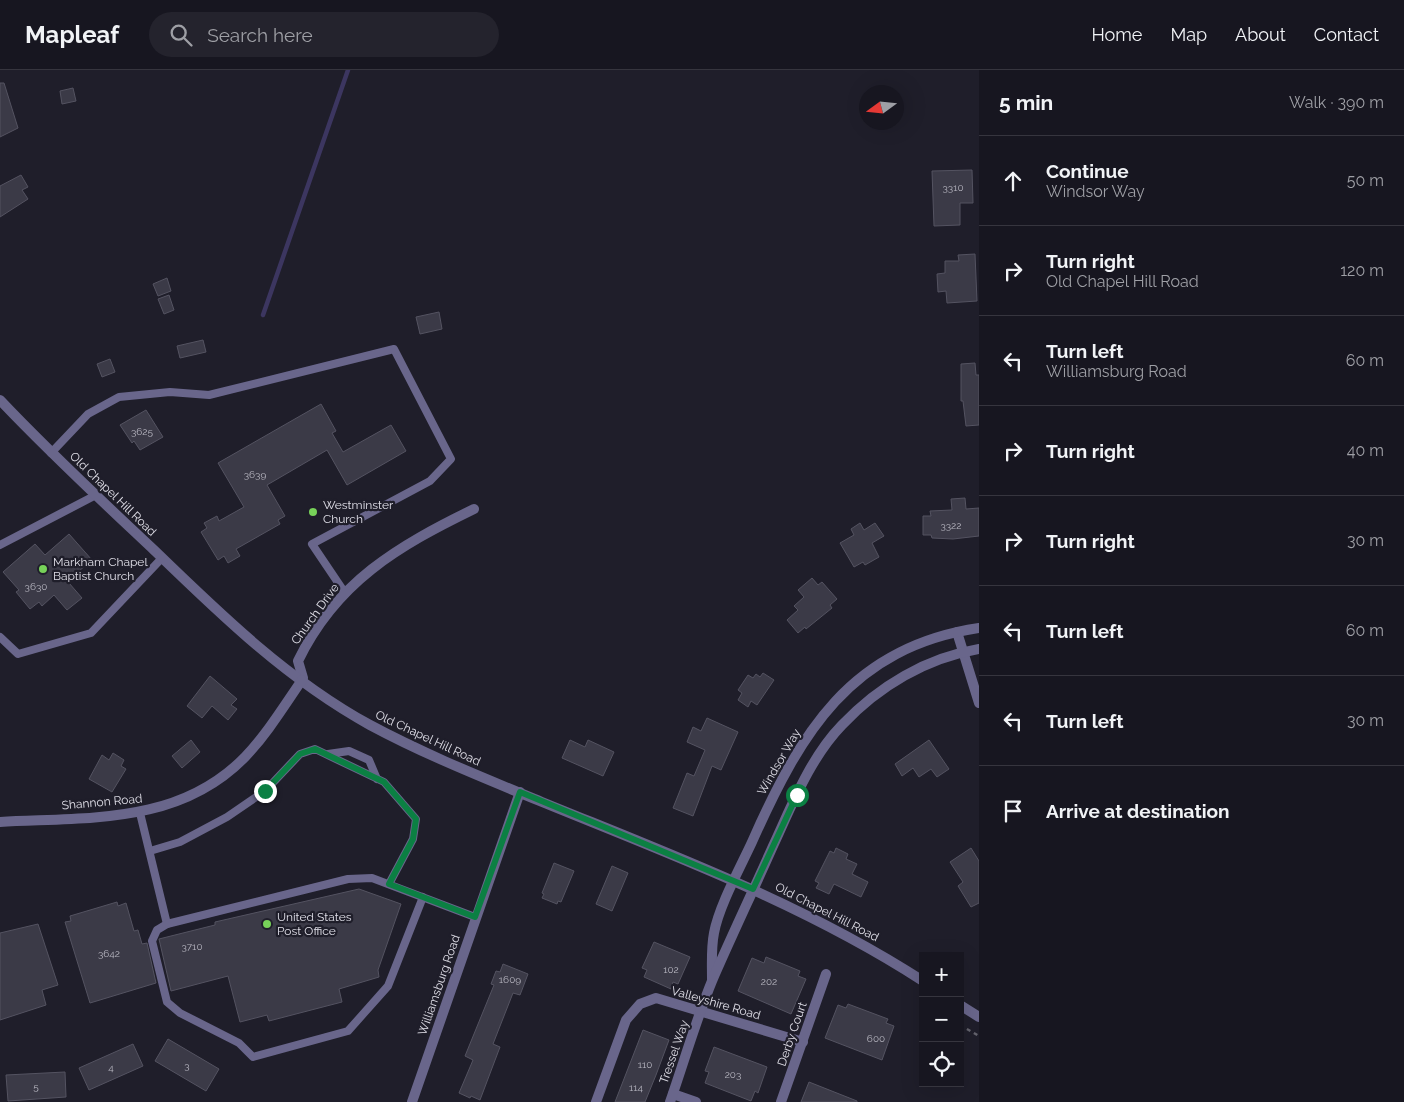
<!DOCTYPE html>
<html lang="en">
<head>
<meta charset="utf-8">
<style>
  body { margin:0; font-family:Raleway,sans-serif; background:#24232d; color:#f1f3f6 }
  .controls { position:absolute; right:15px; bottom:15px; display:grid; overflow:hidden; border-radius:0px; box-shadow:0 5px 20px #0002 }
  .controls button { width:45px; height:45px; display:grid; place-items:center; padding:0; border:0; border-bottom:1px solid #36353e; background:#171620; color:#f1f3f6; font:25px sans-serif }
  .compass { position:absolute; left:859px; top:15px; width:45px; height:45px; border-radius:50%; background:#171620; box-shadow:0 5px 20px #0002; rotate:255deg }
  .stop { position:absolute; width:15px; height:15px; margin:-11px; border:4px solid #0b8043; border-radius:50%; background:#fff }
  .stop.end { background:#0b8043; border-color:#fff; box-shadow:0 1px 5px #0008 }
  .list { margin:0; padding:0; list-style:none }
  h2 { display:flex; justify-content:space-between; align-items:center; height:65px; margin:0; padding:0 20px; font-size:21px }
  h2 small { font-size:16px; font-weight:400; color:#9e9fa5 }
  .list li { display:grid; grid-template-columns:32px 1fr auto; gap:15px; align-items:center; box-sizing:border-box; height:90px; padding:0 20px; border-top:1px solid #36353e }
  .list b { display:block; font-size:19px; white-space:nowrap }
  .list p { margin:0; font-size:16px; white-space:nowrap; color:#9e9fa5 }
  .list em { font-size:16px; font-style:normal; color:#9e9fa5 }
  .icon { flex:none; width:28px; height:28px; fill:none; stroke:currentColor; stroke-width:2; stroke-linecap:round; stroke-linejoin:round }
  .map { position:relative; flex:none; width:979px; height:1032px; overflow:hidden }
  header { display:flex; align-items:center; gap:30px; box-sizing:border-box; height:70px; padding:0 25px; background:#171620; border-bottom:1px solid #36353e }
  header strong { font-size:24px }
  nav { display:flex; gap:28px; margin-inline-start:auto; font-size:18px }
  .search { width:350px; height:45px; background:#24232d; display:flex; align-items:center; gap:12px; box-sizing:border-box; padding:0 18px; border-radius:28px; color:#9e9fa5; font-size:19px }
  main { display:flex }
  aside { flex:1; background:#171620 }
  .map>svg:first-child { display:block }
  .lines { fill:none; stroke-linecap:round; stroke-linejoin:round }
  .stream { stroke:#3c3660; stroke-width:4.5 }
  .building { fill:#3b3a47; stroke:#545361 }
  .path { stroke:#64636d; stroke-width:2.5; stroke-dasharray:4 4; stroke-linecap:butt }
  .service { stroke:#69668b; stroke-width:8 }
  .minor { stroke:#69668b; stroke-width:10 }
  .tertiary { stroke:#69668b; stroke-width:10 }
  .route { stroke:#0b8043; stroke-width:6 }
  .poi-dot { fill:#77d259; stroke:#1f1e2a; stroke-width:2 }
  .labels { text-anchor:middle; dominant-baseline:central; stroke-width:4.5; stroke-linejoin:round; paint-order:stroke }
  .number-label { font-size:10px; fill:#b7b6c0 }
  .street-label { font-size:12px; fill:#e0dfe8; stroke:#1f1e2a }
  .poi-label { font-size:12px; fill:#e0dfe8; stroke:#1f1e2a; text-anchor:start }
</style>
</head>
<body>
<header>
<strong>Mapleaf</strong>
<div class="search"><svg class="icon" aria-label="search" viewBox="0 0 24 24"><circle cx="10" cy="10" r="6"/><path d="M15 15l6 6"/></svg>Search here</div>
<nav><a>Home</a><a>Map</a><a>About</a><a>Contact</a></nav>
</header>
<main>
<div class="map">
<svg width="979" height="1032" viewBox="0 0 979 1032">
  <rect width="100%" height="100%" fill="#1f1e2a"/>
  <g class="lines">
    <polyline class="stream" points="263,245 348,0"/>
  </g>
  <g class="building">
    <polygon points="0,13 4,13 18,58 0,67"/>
    <polygon points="73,18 76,31 62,34 60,21"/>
    <polygon points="972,100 973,133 960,133 960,155 934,156 932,101"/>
    <polygon points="21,105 28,117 22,120 28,129 0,147 0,116"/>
    <polygon points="975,184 977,231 947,233 946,221 938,222 937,204 945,203 945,191 959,191 958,185"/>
    <polygon points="167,208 171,221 158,226 153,214"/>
    <polygon points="169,225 174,240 164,244 158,229"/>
    <polygon points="439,242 442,259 420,264 416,247"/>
    <polygon points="203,270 206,282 180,288 177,276"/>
    <polygon points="110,289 115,302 102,307 97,294"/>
    <polygon points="975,293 976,305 979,305 979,355 966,356 963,331 961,331 961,294"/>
    <polygon points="321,334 336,361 332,363 343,382 391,355 406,381 347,415 327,380 267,415 285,446 278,450 280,454 236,479 240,486 228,493 224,486 218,490 201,462 207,458 204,453 217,446 219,451 244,437 218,393"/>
    <polygon points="146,340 163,367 140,380 134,371 132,373 120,355"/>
    <polygon points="965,428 966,439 979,438 979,466 953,469 932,468 931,465 923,465 923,446 931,446 930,441 952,440 951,429"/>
    <polygon points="860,453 864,460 875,453 884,466 872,473 879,487 865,495 863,492 854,497 840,473 854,465 851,459"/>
    <polygon points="69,464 92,490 73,506 75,508 69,513 82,528 67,540 54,525 42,536 39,532 30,539 16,522 19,520 3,502 35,474 45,485"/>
    <polygon points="812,508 818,515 822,512 837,529 830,535 832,538 806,559 805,557 798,563 787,550 798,540 794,536 804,527 798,520"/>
    <polygon points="763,603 774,610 757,635 751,631 748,637 738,630 742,623 738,620 748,605 753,608 756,604 760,607"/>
    <polygon points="210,606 237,629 231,635 237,639 228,650 212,636 202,648 187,636"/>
    <polygon points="707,648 738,662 721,700 712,696 693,746 673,738 687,703 694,706 705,680 687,672 693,657 701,661"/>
    <polygon points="191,670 200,682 182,698 172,686"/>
    <polygon points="570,670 585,677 588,670 614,682 603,706 562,688"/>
    <polygon points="929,670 949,699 937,707 931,699 919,707 913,698 902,706 895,694"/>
    <polygon points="113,683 124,690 121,696 126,699 112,722 89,709 102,685 109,690"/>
    <polygon points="836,778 848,784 846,789 857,794 852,804 868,812 861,827 834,814 829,824 816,818 819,813 815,811 830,781 834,783"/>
    <polygon points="971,778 979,791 979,833 971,837 958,816 963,812 950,792"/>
    <polygon points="554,793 574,801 561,832 558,831 557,834 542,828 544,824 542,823"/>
    <polygon points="612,796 628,803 612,841 596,834"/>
    <polygon points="359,819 401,834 378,900 379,907 339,919 342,932 269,951 267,945 240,952 228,906 171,921 159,869 215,855 215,852"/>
    <polygon points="117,832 118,836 126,833 134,861 138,860 142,874 147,873 156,913 90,933 65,852 71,851 70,846"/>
    <polygon points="38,854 58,915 42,920 46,935 0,950 0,863"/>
    <polygon points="654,872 690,887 678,914 673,912 671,919 644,907 647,900 642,898"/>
    <polygon points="766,887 800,901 798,906 806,909 791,944 738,921 752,888 764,893"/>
    <polygon points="503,894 528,904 520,925 513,923 493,974 500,977 480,1030 471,1026 470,1028 459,1023 473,990 465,986 494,915 491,914 496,901 500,902"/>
    <polygon points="848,934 888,949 886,953 894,956 882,990 825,968 838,935 846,938"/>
    <polygon points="643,960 669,970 656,1005 645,1032 615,1032"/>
    <polygon points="168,969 219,999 206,1021 155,991"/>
    <polygon points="133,974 143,996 89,1020 79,998"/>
    <polygon points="714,977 767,997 758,1023 755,1021 751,1031 705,1013 709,1002 705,1001"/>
    <polygon points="65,1002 66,1027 8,1031 6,1005"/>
    <polygon points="809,1012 857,1031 857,1032 801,1032"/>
  </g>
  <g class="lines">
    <polyline class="path" points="960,955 979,966"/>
    <g class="service">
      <polyline points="51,383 88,344 119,327 170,322 209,325 394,279 451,389 430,411 312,474 345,523"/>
      <polyline points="0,475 96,425"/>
      <polyline points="0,567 18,584 91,563 162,488"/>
      <polyline points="328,684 349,681 369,690 377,709"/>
      <polyline points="140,743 167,854"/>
      <polyline points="150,781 180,772 227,747 265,721 300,684 315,679 384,712 416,749 413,769 389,814"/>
      <polyline points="423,827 388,916 348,961 253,987 239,973 180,943 167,932 152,871 157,860 167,854 348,809 372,808 475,847"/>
    </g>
    <g class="minor">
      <polyline points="957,562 979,633"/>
      <path d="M302,610L303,608L298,591C336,512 398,476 474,439"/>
      <path d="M712,909C712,893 711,878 714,863C719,836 740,798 752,772C800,664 850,577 979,558"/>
      <polyline points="673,1024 696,1032"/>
      <polyline points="412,1032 520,722"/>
      <polyline points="596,1032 626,950 640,934 656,928 803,972"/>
      <path d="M670,1032C684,992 696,950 712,911C732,865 753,821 773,776C792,735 810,688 842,655C879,616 926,588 979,579"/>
      <polyline points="781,1032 826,904"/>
    </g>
    <g class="tertiary">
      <path d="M0,330C50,383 103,432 155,481C221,545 288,610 370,655C426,685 484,708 542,732C672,785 804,834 923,911"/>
      <path d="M0,752C88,747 179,755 245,687C267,664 284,636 302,610"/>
      <polyline points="960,935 979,947"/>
    </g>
  </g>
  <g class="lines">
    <polyline class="route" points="265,721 300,684 315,679 384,712 416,749 413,769 389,814 475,847 520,722 753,819 797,725"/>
  </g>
  <g class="poi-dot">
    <circle cx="313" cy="442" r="5"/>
    <circle cx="43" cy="499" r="5"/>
    <circle cx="267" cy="854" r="5"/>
  </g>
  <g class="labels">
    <g class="number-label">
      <text x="953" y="117">3310</text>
      <text x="142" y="361">3625</text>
      <text x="255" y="404">3639</text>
      <text x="951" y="455">3322</text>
      <text x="36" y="516">3630</text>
      <text x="192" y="876">3710</text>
      <text x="109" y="883">3642</text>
      <text x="671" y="899">102</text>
      <text x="510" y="909">1609</text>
      <text x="769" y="911">202</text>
      <text x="876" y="968">600</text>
      <text x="645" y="994">110</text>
      <text x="187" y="995">3</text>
      <text x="111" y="997">4</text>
      <text x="733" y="1004">203</text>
      <text x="36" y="1016">5</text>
      <text x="636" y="1017">114</text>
    </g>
    <g class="street-label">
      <text transform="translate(113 424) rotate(44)">Old Chapel Hill Road</text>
      <text transform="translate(315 544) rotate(-54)">Church Drive</text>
      <text transform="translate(428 668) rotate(25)">Old Chapel Hill Road</text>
      <text transform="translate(779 692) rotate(-60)">Windsor Way</text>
      <text transform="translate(102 732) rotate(-5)">Shannon Road</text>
      <text transform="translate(827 842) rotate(27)">Old Chapel Hill Road</text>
      <text transform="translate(439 915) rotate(-71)">Williamsburg Road</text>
      <text transform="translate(716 933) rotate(16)">Valleyshire Road</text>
      <text transform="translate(792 964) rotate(-71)">Derby Court</text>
      <text transform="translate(674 982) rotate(-71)">Tressel Way</text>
    </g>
    <g class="poi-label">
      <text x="323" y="435">Westminster<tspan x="323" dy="14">Church</tspan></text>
      <text x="53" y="492">Markham Chapel<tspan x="53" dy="14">Baptist Church</tspan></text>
      <text x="277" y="847">United States<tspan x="277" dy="14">Post Office</tspan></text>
    </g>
  </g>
</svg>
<div class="controls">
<button>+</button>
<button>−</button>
<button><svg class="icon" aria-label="locate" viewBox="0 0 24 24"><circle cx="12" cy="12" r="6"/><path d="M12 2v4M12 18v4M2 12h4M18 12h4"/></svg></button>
</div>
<svg class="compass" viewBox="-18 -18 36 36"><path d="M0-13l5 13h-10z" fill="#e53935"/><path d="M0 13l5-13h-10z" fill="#9e9fa5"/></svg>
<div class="stop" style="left:797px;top:725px"></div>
<div class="stop end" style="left:265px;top:721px"></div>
</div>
<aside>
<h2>5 min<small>Walk · 390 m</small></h2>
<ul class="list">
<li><svg class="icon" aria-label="ahead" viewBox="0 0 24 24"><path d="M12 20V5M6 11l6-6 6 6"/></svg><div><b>Continue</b><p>Windsor Way</p></div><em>50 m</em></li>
<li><svg class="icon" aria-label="right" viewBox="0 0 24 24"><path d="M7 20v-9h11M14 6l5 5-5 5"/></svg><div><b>Turn right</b><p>Old Chapel Hill Road</p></div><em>120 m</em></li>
<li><svg class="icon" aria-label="left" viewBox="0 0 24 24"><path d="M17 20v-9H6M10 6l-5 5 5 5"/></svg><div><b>Turn left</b><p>Williamsburg Road</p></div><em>60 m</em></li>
<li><svg class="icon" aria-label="right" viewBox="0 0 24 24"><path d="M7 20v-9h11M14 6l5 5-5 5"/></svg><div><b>Turn right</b></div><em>40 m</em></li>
<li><svg class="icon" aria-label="right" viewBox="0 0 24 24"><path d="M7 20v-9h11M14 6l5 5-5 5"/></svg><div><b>Turn right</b></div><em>30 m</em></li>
<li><svg class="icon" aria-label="left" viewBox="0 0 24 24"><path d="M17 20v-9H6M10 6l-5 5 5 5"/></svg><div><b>Turn left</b></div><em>60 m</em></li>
<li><svg class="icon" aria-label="left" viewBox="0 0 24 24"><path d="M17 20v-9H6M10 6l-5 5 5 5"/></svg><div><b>Turn left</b></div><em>30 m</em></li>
<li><svg class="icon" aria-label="arrive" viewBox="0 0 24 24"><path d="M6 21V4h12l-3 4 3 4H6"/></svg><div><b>Arrive at destination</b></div></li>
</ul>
</aside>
</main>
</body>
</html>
